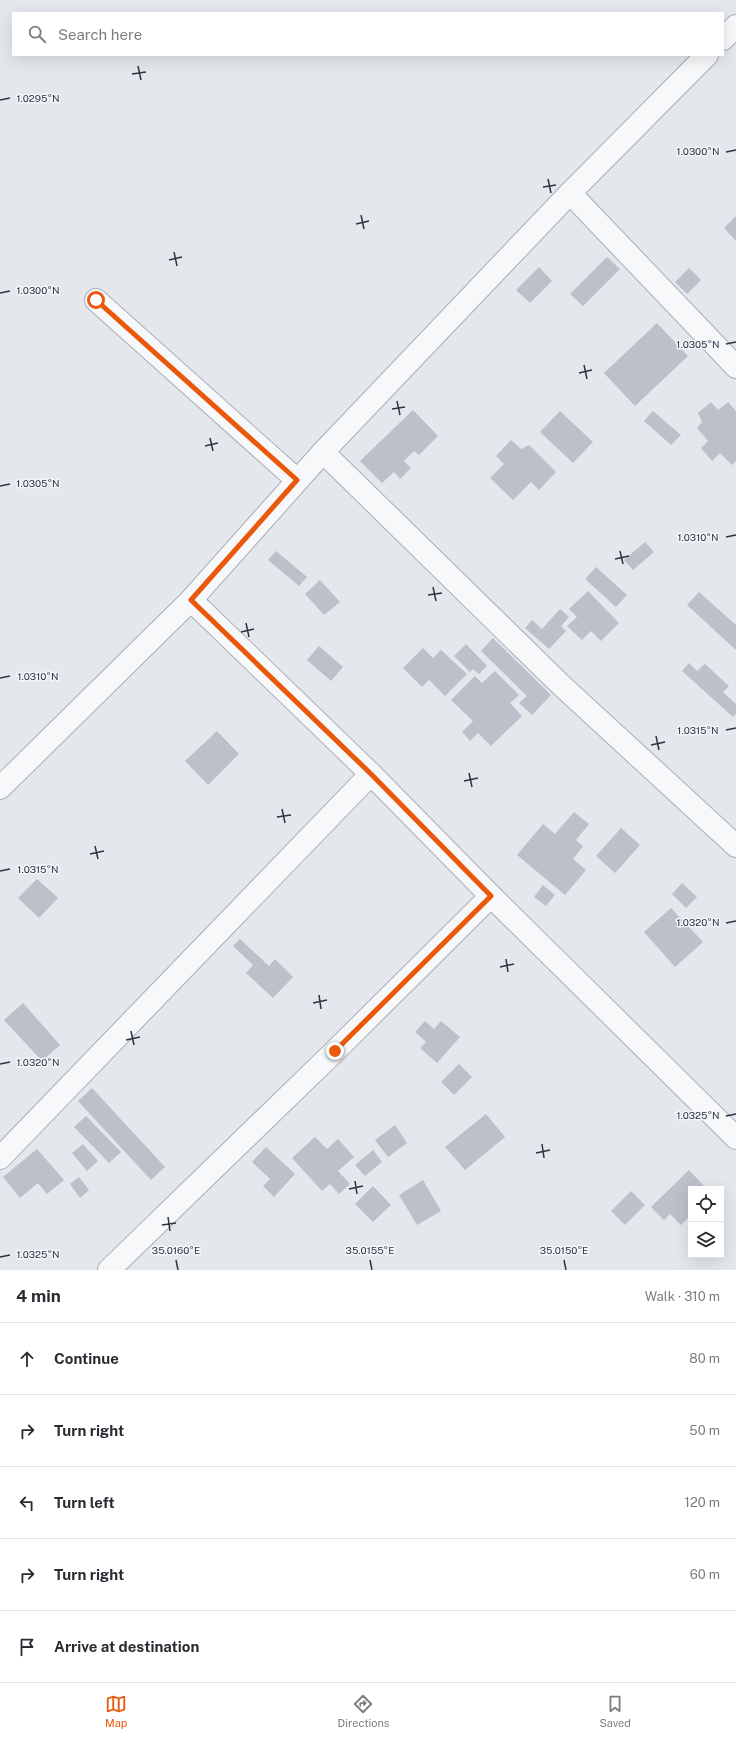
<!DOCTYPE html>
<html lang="en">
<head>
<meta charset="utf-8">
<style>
  body { margin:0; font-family:"Public Sans",sans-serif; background:#f2f2f3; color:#2b2b33 }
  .controls { position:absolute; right:12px; bottom:12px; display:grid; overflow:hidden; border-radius:0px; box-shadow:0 4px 16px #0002 }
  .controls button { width:36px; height:36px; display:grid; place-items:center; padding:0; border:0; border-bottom:1px solid #e1e1e2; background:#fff; color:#2b2b33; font:20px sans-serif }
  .stop { position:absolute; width:12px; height:12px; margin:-9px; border:3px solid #ea580c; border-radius:50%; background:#fff }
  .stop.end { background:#ea580c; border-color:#fff; box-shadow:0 1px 4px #0008 }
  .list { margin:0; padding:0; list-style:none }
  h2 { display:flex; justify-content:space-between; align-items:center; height:52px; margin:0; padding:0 16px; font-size:17px }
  h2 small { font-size:13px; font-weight:400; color:#7c7c81 }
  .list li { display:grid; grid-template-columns:26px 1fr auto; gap:12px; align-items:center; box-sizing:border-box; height:72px; padding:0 16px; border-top:1px solid #e1e1e2 }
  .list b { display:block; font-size:15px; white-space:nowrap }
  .list em { font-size:13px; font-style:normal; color:#7c7c81 }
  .icon { flex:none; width:22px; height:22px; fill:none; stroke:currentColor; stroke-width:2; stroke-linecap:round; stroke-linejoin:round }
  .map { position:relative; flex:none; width:736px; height:1270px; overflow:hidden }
  .search { position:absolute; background:#fff; box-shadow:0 4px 16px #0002; left:12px; right:12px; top:12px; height:44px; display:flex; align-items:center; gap:10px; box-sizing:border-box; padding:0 14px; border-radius:0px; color:#7c7c81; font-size:15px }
  .sheet { height:412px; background:#fff }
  nav { display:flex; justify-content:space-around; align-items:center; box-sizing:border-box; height:56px; border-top:1px solid #e1e1e2; background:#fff; font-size:11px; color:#7c7c81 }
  nav a { display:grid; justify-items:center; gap:2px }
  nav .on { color:#ea580c }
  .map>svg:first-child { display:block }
  .building { fill:#bbc0ca }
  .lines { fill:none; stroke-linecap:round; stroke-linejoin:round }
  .street-casing { stroke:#a9aeb7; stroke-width:24 }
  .street { stroke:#f7f8fa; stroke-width:22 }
  .route { stroke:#ea580c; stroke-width:5 }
  .ticks { fill:none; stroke:#2b3445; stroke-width:1.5 }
  .ticks-label { font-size:10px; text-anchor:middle; fill:#2b3445; stroke:#f4f6f9; stroke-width:3; stroke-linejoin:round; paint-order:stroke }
</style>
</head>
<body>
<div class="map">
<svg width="736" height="1270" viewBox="0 0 736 1270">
  <rect width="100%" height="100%" fill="#e4e7ec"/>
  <g class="building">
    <polygon points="736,216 736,241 724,228"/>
    <polygon points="607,257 620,269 583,306 570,294"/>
    <polygon points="539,267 552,281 530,303 516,290"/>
    <polygon points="689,268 701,280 687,294 675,282"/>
    <polygon points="657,323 688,356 635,406 604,373"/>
    <polygon points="711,402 718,410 728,402 736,411 736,461 732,465 720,453 712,461 701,448 708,441 697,428 702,422 698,413"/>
    <polygon points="413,410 438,436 419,455 414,451 404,461 411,468 400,479 394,472 382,483 360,461"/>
    <polygon points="560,411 593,442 573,463 540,432"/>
    <polygon points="653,411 681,435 671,445 644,421"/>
    <polygon points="511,440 521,449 529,445 556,472 539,490 531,482 513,500 490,478 504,464 496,456"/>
    <polygon points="645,542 654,552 633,570 624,560"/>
    <polygon points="276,551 307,577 299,586 268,560"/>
    <polygon points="596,567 627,595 616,607 585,579"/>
    <polygon points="320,580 340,602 324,615 305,594"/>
    <polygon points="588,591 619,623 601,641 591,631 582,640 567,626 577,617 569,609"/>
    <polygon points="699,592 736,625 736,650 687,605"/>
    <polygon points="560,609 569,617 561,626 566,631 549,649 525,628 532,620 542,629"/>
    <polygon points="493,638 551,695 532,715 519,703 527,696 481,651"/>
    <polygon points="466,644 487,666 479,674 473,669 470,672 454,656"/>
    <polygon points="319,646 343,667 331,681 307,660"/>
    <polygon points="423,648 433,658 441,650 467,674 445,696 429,680 422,687 403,668"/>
    <polygon points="689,663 697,671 705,664 729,686 723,692 736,704 736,714 733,717 682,671"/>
    <polygon points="495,671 519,695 510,703 522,716 491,746 478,733 470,741 462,732 473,721 451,700 475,676 482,683"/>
    <polygon points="217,731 239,754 208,785 185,761"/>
    <polygon points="574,812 589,824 576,840 583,846 573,859 586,870 565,895 517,855 543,824 555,834"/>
    <polygon points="621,828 640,845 615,873 596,856"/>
    <polygon points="37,879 58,898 39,918 18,898"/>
    <polygon points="682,883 697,897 686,908 672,894"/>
    <polygon points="543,885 555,895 546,906 534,897"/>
    <polygon points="671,908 703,942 675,967 644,932"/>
    <polygon points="240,939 269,966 275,959 293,977 273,998 246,973 253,965 233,946"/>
    <polygon points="23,1003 60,1045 42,1061 4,1020"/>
    <polygon points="425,1021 434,1029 441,1021 460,1037 437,1063 420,1048 426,1042 415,1032"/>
    <polygon points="459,1064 472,1077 454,1095 441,1082"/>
    <polygon points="92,1088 165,1167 151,1180 78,1101"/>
    <polygon points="486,1114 505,1137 465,1170 445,1147"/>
    <polygon points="86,1116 121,1152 109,1163 74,1127"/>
    <polygon points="395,1125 407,1143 388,1157 375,1140"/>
    <polygon points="315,1137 327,1149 338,1139 354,1157 338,1171 350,1184 339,1194 330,1184 322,1191 292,1158"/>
    <polygon points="83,1144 98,1161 87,1171 72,1153"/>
    <polygon points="266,1147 295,1174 274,1197 263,1186 270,1179 252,1162"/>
    <polygon points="37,1149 64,1180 47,1194 38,1183 20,1198 3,1177"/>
    <polygon points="373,1150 382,1162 365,1176 355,1165"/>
    <polygon points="689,1170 707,1189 691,1189 691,1222 688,1218 681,1225 670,1214 664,1220 651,1207"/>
    <polygon points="79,1177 89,1190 80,1198 70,1184"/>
    <polygon points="423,1180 441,1211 417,1225 399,1195"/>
    <polygon points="373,1186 391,1205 373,1222 355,1204"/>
    <polygon points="631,1191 645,1205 625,1225 611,1211"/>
  </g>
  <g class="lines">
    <defs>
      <g id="street">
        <polyline points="723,39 736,26"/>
        <polyline points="570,193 736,367"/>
        <polyline points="96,300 297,480"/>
        <polyline points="323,452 560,684 736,846"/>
        <polyline points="191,600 371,774 491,896 736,1138"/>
        <polyline points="0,788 191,600 323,452 570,193 707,55"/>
        <polyline points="0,1158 371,774"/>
        <polyline points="109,1270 335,1051 491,896"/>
      </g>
    </defs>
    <use href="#street" class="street-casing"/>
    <use href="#street" class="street"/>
  </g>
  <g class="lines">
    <polyline class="route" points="96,300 297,480 191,600 371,774 491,896 335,1051"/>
  </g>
  <path class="ticks" d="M138,66L141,80M132,74L146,72M0,100L10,98M726,152L736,150M548,179L551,193M543,187L556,185M361,215L364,229M356,224L369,221M174,252L177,266M169,260L182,257M0,293L10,291M726,344L736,342M584,365L587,379M579,373L592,370M397,401L400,415M392,409L405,407M210,438L213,451M205,446L218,443M0,486L10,484M726,537L736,535M620,551L623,564M615,559L629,556M433,587L436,601M428,595L442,593M246,623L249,637M241,632L254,629M0,678L10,676M726,730L736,728M656,736L659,750M651,745L665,742M469,773L472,787M464,781L478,778M282,809L285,823M277,817L291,815M95,846L98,859M90,854L104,851M0,871L10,869M726,923L736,921M506,959L508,972M500,967L514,964M319,995L321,1009M313,1003L327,1000M131,1031L134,1045M126,1040L140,1037M0,1064L10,1062M726,1116L736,1114M542,1144L544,1158M536,1153L550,1150M355,1181L357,1194M349,1189L363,1186M168,1217L170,1231M162,1225L176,1223M0,1257L10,1255M176,1260L178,1270M370,1260L372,1270M564,1260L566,1270"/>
  <g class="ticks-label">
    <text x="38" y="102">1.0295°N</text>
    <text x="698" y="155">1.0300°N</text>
    <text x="38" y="294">1.0300°N</text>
    <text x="698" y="348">1.0305°N</text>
    <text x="38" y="487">1.0305°N</text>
    <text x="698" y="541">1.0310°N</text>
    <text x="38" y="680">1.0310°N</text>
    <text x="698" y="734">1.0315°N</text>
    <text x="38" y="873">1.0315°N</text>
    <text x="698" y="926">1.0320°N</text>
    <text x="38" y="1066">1.0320°N</text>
    <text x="698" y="1119">1.0325°N</text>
    <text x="176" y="1254">35.0160°E</text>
    <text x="370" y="1254">35.0155°E</text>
    <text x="564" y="1254">35.0150°E</text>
    <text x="38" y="1258">1.0325°N</text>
  </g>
</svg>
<div class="controls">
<button><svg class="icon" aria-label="locate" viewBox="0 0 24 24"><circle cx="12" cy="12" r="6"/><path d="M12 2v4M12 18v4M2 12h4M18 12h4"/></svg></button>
<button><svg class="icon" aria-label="layers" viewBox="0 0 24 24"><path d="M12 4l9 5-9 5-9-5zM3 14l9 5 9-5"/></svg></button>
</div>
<div class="stop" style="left:96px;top:300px"></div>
<div class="stop end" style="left:335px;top:1051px"></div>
<div class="search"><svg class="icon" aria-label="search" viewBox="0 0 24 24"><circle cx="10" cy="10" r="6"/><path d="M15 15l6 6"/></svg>Search here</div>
</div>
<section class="sheet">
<h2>4 min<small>Walk · 310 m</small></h2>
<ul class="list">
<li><svg class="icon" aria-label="ahead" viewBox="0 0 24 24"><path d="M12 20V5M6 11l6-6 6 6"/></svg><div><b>Continue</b></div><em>80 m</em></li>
<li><svg class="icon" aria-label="right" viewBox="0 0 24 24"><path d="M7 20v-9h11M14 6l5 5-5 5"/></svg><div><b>Turn right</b></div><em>50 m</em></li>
<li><svg class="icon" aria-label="left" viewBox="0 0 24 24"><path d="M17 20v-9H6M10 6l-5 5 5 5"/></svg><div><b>Turn left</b></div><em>120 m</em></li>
<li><svg class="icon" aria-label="right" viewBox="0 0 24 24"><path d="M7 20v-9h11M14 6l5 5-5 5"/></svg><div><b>Turn right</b></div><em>60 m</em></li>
<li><svg class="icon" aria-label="arrive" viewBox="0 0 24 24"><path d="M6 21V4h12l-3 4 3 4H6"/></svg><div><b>Arrive at destination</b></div></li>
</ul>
</section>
<nav>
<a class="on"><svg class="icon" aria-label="map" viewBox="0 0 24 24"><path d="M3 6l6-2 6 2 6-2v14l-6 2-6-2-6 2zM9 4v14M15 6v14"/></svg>Map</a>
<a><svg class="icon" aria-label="directions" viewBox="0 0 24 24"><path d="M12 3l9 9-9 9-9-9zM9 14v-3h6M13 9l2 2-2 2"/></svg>Directions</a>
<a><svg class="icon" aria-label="saved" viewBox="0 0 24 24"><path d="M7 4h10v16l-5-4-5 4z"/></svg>Saved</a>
</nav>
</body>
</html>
